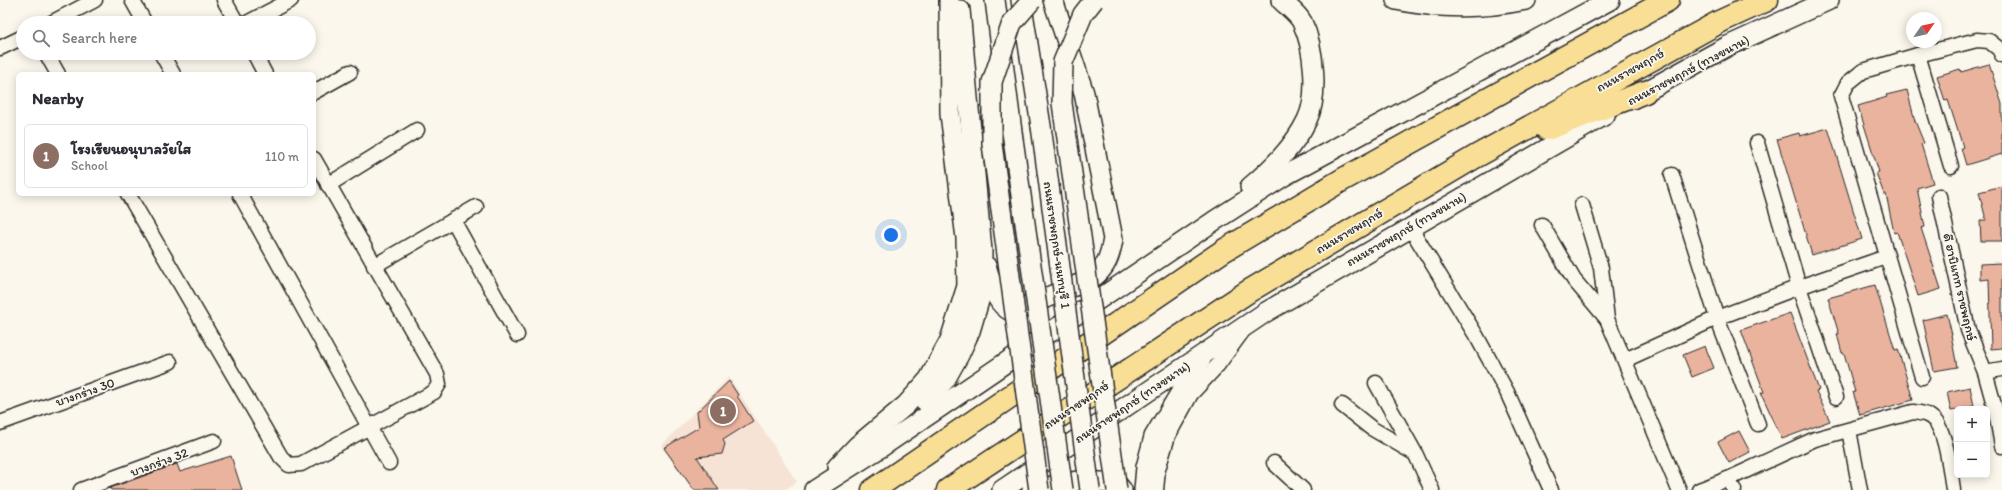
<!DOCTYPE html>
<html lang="en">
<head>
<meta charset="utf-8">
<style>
  body { margin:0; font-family:Itim,"Playpen Sans Thai",sans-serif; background:#f2f2f3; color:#2b2b33 }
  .controls { position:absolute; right:12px; bottom:12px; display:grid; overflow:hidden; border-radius:6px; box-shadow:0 2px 10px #0003 }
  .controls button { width:36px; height:36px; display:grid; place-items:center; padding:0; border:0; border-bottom:1px solid #e1e1e2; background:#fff; color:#2b2b33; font:20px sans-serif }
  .compass { position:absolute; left:1906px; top:12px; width:36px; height:36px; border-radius:50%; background:#fff; box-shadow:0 2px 10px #0003; rotate:56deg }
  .you { position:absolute; left:891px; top:235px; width:14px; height:14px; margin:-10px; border:3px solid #fff; border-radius:50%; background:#1a73e8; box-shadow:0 0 0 6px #1a73e833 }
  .badge { display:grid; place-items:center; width:26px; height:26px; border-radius:50%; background:#1a73e8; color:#fff; font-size:13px; font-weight:700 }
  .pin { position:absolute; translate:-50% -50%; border:2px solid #fff; box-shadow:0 1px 4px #0006 }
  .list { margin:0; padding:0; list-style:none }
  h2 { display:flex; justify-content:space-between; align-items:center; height:52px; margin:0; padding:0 16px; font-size:17px }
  h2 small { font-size:13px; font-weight:400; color:#7c7c81 }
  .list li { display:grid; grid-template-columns:26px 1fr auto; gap:12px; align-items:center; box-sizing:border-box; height:64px; margin:0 8px 8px; padding:0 8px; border:1px solid #e1e1e2; border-radius:6px }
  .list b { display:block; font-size:15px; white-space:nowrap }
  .list p { margin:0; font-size:13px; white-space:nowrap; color:#7c7c81 }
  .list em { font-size:13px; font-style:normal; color:#7c7c81 }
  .icon { flex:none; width:22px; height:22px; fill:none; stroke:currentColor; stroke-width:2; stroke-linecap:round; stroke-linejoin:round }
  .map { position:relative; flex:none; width:2002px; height:490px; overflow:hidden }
  .search { position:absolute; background:#fff; box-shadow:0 2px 10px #0003; left:16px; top:16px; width:300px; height:44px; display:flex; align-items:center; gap:10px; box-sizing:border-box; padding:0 14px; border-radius:22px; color:#7c7c81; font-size:15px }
  .panel { position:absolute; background:#fff; box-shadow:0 2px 10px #0003; left:16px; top:72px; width:300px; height:124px; border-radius:6px }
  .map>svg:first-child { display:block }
  .built { fill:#f6e3d5 }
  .building { fill:#e9b39e; stroke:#2b2b2b }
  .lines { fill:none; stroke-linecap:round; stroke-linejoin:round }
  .minor-casing { stroke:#2b2b2b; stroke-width:17 }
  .secondary-casing { stroke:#2b2b2b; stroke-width:22 }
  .primary-casing { stroke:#2b2b2b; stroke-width:25 }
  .minor { stroke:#fbf7ec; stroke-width:14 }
  .secondary { stroke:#fbf7ec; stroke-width:19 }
  .primary { stroke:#f9df96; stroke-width:22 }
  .secondary-bridge-casing { stroke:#2b2b2b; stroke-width:22; stroke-linecap:butt }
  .secondary-bridge { stroke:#fbf7ec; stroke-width:19 }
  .labels { text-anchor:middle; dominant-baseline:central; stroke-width:3.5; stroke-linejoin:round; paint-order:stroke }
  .street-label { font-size:13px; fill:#2b2b2b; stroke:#fbf7ec }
</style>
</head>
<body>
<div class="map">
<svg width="2002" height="490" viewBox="0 0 2002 490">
  <rect width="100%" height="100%" fill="#fbf7ec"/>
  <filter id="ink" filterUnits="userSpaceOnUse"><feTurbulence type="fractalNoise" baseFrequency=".025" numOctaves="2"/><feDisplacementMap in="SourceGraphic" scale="8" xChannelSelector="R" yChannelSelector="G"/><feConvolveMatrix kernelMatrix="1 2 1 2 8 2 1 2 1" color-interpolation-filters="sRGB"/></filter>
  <g filter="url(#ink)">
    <polygon class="built" points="729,377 797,482 784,490 693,490 661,446"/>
    <g class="building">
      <polygon points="1989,64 2002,104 2002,154 1966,165 1961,148 1963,147 1948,100 1945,101 1937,76 1960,69 1961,72"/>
      <polygon points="1907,90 1915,121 1924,143 1921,144 1933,183 1917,188 1925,227 1921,228 1941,289 1918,296 1897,232 1894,233 1886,194 1884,194 1876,173 1879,172 1858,106 1887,97 1886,95"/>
      <polygon points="1828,128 1862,239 1812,255 1777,139 1799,133 1800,136"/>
      <polygon points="2002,186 2002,241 1981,241 1980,220 1986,220 1979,192"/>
      <polygon points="2002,263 2002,348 1991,349 1989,279 1980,280 1980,264"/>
      <polygon points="1875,285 1895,350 1898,349 1913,400 1860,415 1853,392 1855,392 1844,353 1842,353 1837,334 1839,334 1828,298"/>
      <polygon points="1790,313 1819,390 1816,391 1830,421 1782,439 1761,393 1764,392 1741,330"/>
      <polygon points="1947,314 1952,335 1951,335 1957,367 1934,371 1923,320"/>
      <polygon points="1705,346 1714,368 1692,377 1683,355"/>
      <polygon points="729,381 738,395 737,396 753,421 723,440 725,444 722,454 697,457 719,490 694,490 664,448 699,427 697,412"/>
      <polygon points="1970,387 1974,406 1951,411 1947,392"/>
      <polygon points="1739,431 1750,452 1729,463 1718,442"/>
      <polygon points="231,456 242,490 111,490 110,488 177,464 180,472"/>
    </g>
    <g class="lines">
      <defs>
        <g id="minor">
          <polyline points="132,0 145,23"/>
          <polyline points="224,0 237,23"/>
          <polyline points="51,23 95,0"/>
          <polyline points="247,23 291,0"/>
          <polyline points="0,48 23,37"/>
          <polyline points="46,53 58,74"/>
          <polyline points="161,53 173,74"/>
          <polyline points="254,53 265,74"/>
          <polyline points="1918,55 1951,166"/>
          <polyline points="314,92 350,72"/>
          <polyline points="1757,143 1799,287 1836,397"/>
          <polyline points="1672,175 1717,318 1758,424"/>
          <polyline points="328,185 417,130"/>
          <polyline points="128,194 281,457 289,465 301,464 434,392 439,384 437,374 314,159"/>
          <polyline points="240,194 389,463"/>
          <polyline points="1939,196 1968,330 1985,372 1996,412 2002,446"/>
          <polyline points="1582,205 1601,268 1607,319"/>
          <polyline points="453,220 517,335"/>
          <polyline points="1542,225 1574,280 1607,319 1679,490"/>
          <polyline points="1410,227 1477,337 1507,392 1551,490"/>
          <polyline points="374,266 476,207"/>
          <polyline points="1625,360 1717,318 1799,287 1886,257"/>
          <polyline points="1985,372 2002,369"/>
          <polyline points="1922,377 1841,96 1848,83 1863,71 1918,55 1977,40 1989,41 1999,49 2002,55"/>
          <polyline points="1376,383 1415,453 1432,490"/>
          <polyline points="1342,405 1371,428 1414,453"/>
          <polyline points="0,423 170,362"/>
          <polyline points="1849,430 1860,490"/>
          <polyline points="1274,463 1303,490"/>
          <polyline points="1728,479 1734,490"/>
          <polyline points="81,490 214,441"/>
          <polyline points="1156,490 1158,469 1168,436 1191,394 1217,366 1242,332"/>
          <path d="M1699,490L1728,479L1815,439L1913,412C1922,413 1929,414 1935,421C1946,433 1951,474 1953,490"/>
        </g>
        <g id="secondary">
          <polyline points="995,0 1012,132"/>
          <polyline points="1021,0 1041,126"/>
          <path d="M1396,0C1439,9 1483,9 1526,0"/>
          <polyline points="1632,99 1728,46 1829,0"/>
          <path d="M1250,187C1272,168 1294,147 1307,120C1319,96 1314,46 1302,22C1298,14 1288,7 1281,0"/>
          <path d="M986,266C992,283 994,303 1012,312L1091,279C1106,269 1110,256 1113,239L1084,93L1053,0"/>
          <polyline points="925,401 945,380 959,355 970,331 981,294 982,251 960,10"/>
          <polyline points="837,467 857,446 906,405 929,379 950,340 967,286 966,238 950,114 949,0"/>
          <polyline points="814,490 883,446 1214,221 1284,176 1610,0"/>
          <polyline points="1002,490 1266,312 1605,115"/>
          <polyline points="1032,490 1082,480 1117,484 1122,490"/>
          <polyline points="1144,490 1146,467 1154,437 1202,357"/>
        </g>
        <g id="primary">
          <polyline points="1547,129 1645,92"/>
          <polyline points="873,490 1223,251 1342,180 1668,0"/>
          <polyline points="948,490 1249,291 1475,157 1721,21 1767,0"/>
        </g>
      </defs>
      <use href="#minor" class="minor-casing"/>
      <use href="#secondary" class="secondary-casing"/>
      <use href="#primary" class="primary-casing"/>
      <use href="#minor" class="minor"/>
      <use href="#secondary" class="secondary"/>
      <use href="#primary" class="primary"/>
      <defs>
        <g id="secondary-bridge">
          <polyline points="1032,0 1012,23 992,82 992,144 1039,490"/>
          <polyline points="1094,0 1083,14 1063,62 1062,103 1117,490"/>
          <polyline points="1041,126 1090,490"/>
          <polyline points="1012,132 1063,490"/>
        </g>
      </defs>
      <use href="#secondary-bridge" class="secondary-bridge-casing"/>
      <use href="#secondary-bridge" class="secondary-bridge"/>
    </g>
  </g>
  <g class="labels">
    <g class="street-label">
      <text transform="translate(1630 70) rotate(-29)">ถนนราชพฤกษ์</text>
      <text transform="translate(1688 70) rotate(-28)">ถนนราชพฤกษ์ (ทางขนาน)</text>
      <text transform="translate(1406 229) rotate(-30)">ถนนราชพฤกษ์ (ทางขนาน)</text>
      <text transform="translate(1349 231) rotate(-31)">ถนนราชพฤกษ์</text>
      <text transform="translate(1057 245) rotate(82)">ถนนราชพฤกษ์-นนทบุรี 1</text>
      <text transform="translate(1960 287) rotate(77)">ดี ฮาบิแทท ราชพฤกษ์</text>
      <text transform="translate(85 392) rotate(-19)">บางกร่าง 30</text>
      <text transform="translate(1132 402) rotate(-34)">ถนนราชพฤกษ์ (ทางขนาน)</text>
      <text transform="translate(1076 405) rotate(-34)">ถนนราชพฤกษ์</text>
      <text transform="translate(159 462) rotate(-20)">บางกร่าง 32</text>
    </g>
  </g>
</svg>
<div class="controls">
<button>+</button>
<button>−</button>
</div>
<svg class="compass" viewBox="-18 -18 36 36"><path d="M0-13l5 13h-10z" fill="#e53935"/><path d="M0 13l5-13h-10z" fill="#7c7c81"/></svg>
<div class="you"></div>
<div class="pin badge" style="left:723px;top:411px;background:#8d6e63">1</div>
<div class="search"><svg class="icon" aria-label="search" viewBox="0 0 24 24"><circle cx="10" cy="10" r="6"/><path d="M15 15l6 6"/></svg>Search here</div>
<section class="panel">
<h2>Nearby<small></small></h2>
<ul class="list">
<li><span class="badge" style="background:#8d6e63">1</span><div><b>โรงเรียนอนุบาลวัยใส</b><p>School</p></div><em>110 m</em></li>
</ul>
</section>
</div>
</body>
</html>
